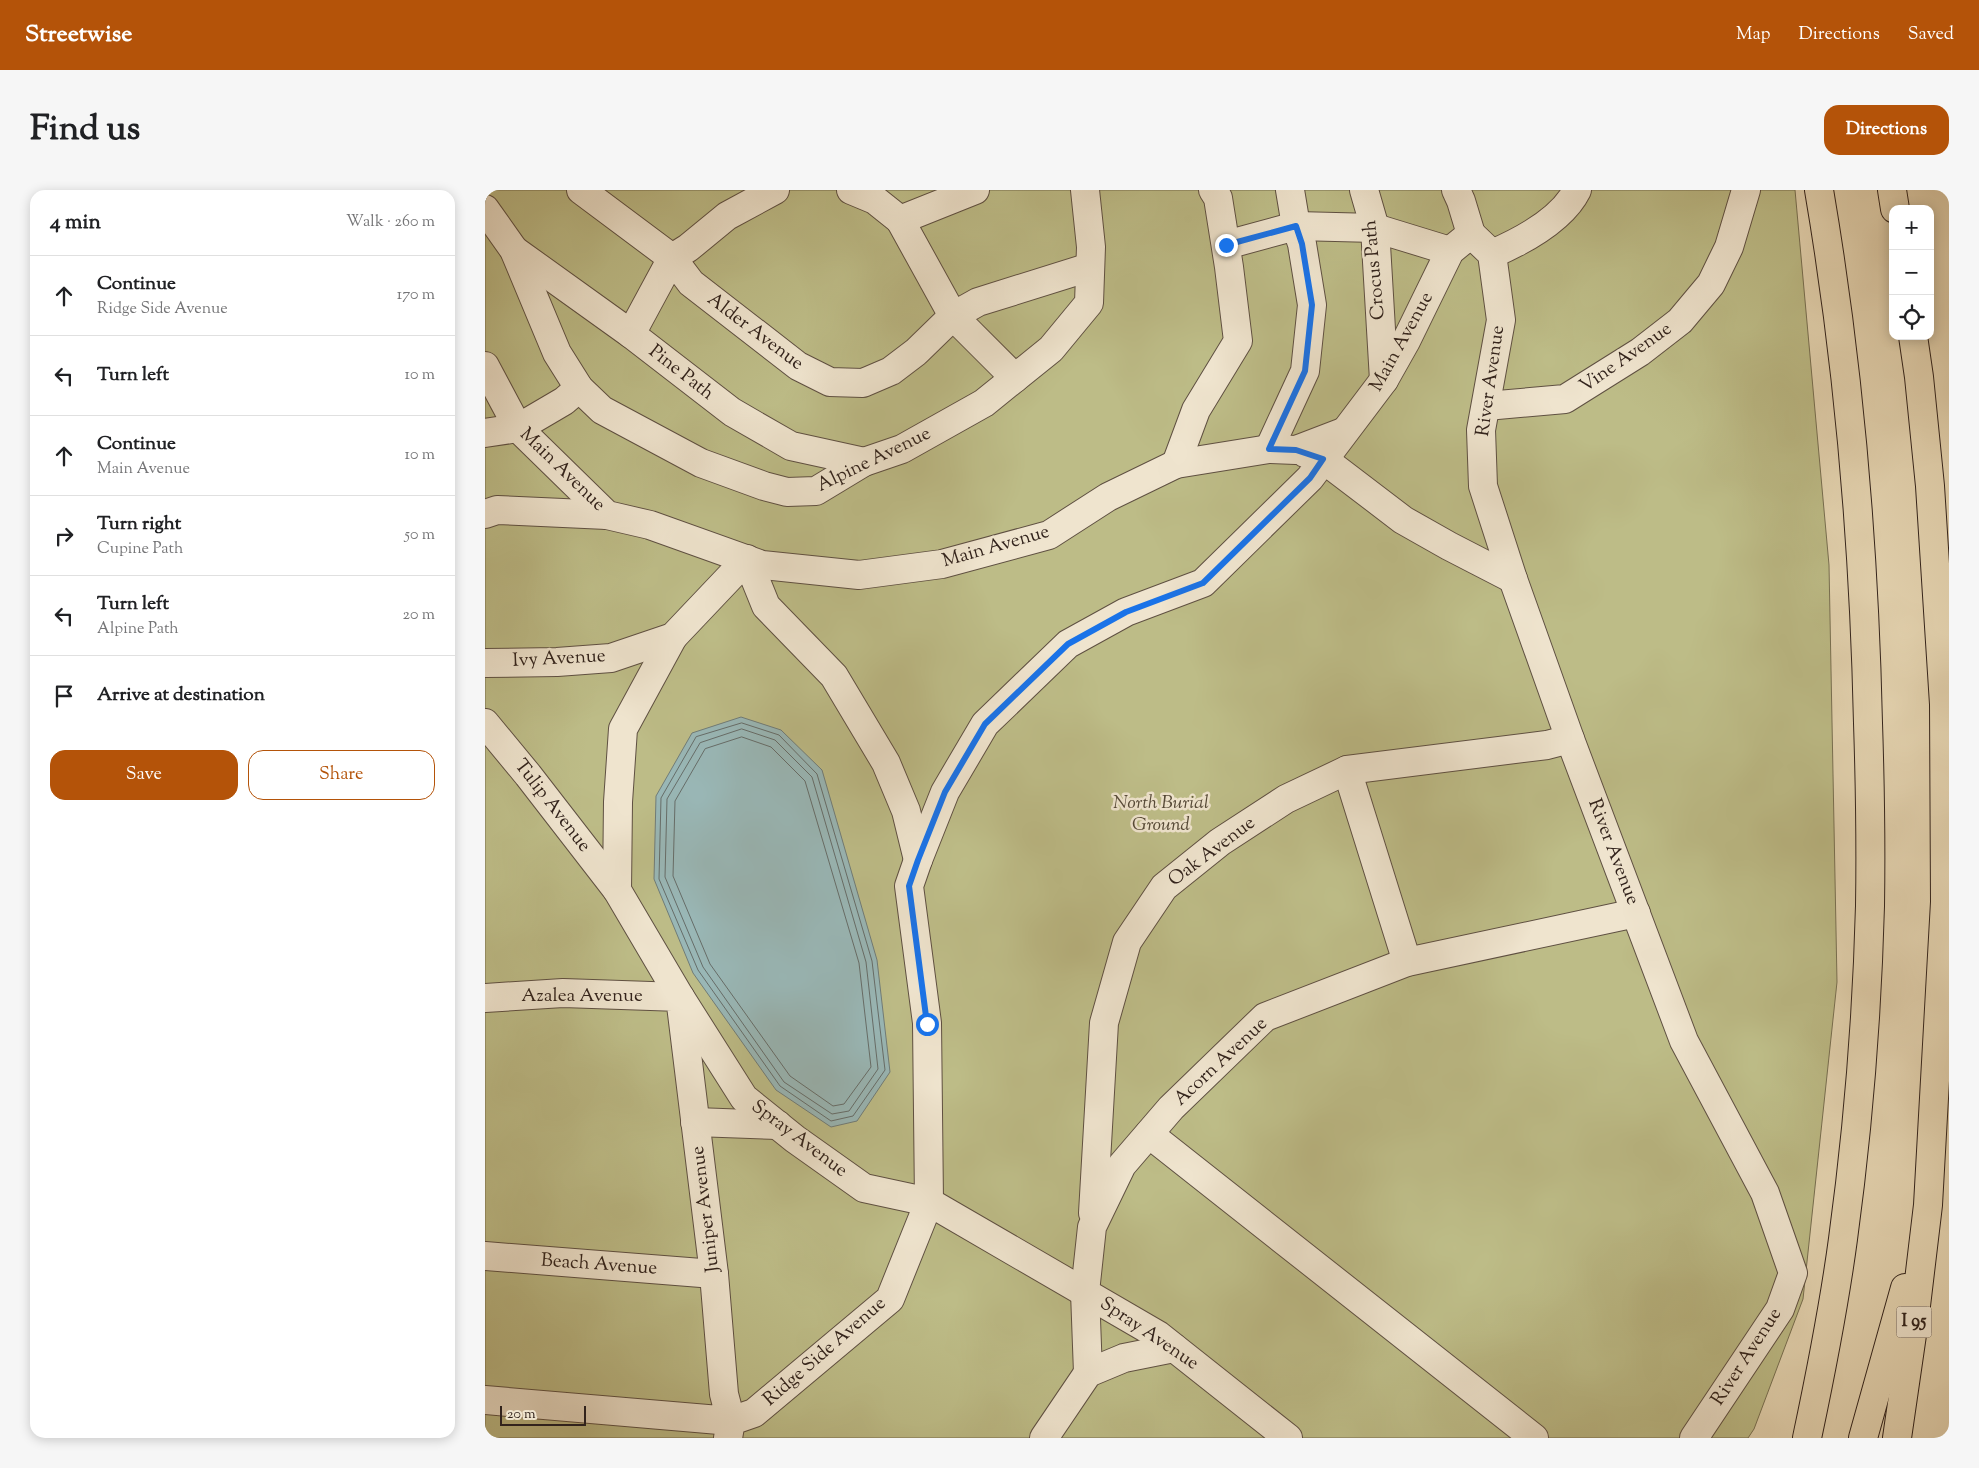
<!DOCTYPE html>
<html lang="en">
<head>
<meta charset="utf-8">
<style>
  body { margin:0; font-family:"Sorts Mill Goudy",serif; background:#f6f6f6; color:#202124 }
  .controls { position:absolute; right:15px; top:15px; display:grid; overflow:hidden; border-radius:10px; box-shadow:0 2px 12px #0003 }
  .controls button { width:45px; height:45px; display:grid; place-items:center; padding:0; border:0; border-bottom:1px solid #e0e0e0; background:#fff; color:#202124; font:25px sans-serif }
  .scale { position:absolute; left:15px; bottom:12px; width:86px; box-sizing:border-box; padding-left:5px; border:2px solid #32231c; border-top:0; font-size:14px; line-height:18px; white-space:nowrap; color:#32231c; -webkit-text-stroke:4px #efe4ce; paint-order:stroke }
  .stop { position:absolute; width:15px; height:15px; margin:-11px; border:4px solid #1a73e8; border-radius:50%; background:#fff }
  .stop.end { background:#1a73e8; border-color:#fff; box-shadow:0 1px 5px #0008 }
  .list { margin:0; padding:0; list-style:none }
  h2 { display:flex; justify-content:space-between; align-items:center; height:65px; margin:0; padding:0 20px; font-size:21px }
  h2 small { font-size:16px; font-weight:400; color:#757577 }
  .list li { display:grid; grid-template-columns:32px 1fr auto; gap:15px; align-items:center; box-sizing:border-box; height:80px; padding:0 20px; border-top:1px solid #e0e0e0 }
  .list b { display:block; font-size:19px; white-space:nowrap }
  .list p { margin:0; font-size:16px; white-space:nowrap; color:#757577 }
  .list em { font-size:16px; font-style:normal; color:#757577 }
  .actions { display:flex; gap:10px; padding:15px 20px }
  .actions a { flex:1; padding:11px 0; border:1px solid #b45309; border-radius:15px; text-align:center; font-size:18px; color:#b45309 }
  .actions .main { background:#b45309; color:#fff }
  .icon { flex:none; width:28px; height:28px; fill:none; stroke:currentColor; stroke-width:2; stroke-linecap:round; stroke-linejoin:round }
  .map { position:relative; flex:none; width:1464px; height:1248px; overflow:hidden; border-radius:15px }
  header { display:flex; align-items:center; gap:30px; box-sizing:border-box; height:70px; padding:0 25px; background:#b45309; color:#fff }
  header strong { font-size:24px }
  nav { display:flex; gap:28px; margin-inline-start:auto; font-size:18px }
  .intro { display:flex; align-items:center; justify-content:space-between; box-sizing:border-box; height:120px; padding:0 30px }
  h1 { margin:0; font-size:35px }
  .button { padding:12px 22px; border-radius:15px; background:#b45309; color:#fff; font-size:18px; font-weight:700 }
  main { display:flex; gap:30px; padding:0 30px }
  aside { flex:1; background:#fff; border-radius:15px; box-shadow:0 2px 12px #0003 }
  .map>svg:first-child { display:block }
  .green { fill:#bdbc87; stroke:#787052 }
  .water { fill:#99b7b6; stroke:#707c78 }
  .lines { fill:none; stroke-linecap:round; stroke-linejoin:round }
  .shore { stroke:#666d69; stroke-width:1 }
  .minor-casing { stroke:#5f5042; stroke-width:30 }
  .highway-casing { stroke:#32231c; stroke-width:30 }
  .minor { stroke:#efe4ce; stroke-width:28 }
  .highway { stroke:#e6d6b3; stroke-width:28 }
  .route { stroke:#1a73e8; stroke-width:6 }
  .labels { text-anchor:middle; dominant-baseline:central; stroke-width:5; stroke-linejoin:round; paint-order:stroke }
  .shield { fill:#efe4ce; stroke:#6b5d51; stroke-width:1 }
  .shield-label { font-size:18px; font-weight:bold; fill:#32231c }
  .street-label { font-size:19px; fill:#32231c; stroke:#efe4ce }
  .park-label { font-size:19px; font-style:italic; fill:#554937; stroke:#efe4ce }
</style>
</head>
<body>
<header>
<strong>Streetwise</strong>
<nav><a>Map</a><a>Directions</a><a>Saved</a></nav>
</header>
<div class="intro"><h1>Find us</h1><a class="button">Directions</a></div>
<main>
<aside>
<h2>4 min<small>Walk · 260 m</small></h2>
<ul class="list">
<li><svg class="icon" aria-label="ahead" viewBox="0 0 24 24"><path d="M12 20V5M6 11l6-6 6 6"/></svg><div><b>Continue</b><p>Ridge Side Avenue</p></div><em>170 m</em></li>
<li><svg class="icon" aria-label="left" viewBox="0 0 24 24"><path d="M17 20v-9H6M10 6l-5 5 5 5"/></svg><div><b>Turn left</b></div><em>10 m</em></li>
<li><svg class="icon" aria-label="ahead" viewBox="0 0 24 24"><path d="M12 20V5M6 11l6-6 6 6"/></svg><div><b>Continue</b><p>Main Avenue</p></div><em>10 m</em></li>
<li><svg class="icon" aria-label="right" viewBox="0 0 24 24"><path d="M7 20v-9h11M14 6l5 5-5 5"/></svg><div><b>Turn right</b><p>Cupine Path</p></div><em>50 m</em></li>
<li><svg class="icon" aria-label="left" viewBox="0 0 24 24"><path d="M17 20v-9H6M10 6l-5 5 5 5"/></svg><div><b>Turn left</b><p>Alpine Path</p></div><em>20 m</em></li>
<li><svg class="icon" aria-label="arrive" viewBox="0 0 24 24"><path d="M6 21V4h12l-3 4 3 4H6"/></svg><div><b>Arrive at destination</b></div></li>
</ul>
<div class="actions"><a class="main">Save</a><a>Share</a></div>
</aside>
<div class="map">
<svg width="1464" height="1248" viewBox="0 0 1464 1248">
  <rect width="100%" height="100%" fill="#e6d6b3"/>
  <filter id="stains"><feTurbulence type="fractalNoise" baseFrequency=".004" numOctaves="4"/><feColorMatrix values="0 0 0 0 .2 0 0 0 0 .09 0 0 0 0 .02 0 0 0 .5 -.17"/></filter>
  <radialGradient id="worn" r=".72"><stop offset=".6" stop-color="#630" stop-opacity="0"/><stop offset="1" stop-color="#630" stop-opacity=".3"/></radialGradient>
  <polygon class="green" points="0,0 1310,0 1344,375 1352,792 1318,1109 1269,1239 1263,1248 0,1248"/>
  <polygon class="water" points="256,527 296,540 337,580 392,770 405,882 372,931 346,937 291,900 208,783 169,689 171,606 207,543"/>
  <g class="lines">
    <g class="shore">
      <polygon points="257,533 294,545 332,584 387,771 400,880 368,926 346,931 295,896 213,780 174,689 176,608 211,547"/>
      <polygon points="257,539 290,550 327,587 381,772 393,879 364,921 347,924 299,892 218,777 180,687 182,609 215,553"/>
      <polygon points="257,547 286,557 320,591 374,773 386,877 359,914 348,916 305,886 225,774 188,686 190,611 220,559"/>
    </g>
    <defs>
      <g id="minor">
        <polyline points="96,0 187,68 203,58 242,26 290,0"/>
        <polyline points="366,0 390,10 415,30 490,0"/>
        <polyline points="879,0 890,38 899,190"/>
        <polyline points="0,19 29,60 72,163 94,198 117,220 216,273 279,296 302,302 331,301 379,272 417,259 499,213 566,159 604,113 606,57 600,0"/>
        <polyline points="415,30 468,126 530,188"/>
        <polyline points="986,44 1007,64 1016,130 996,240 998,296 1028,389 1085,549 1199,851 1280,1003 1308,1083 1295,1119 1209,1248"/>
        <polyline points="741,55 811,36 890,38 965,61"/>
        <polyline points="29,60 146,144 247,222 306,256 379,272"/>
        <path d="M1007,64C1037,51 1077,30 1092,0"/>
        <polyline points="146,144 187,68 206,93 313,176 345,192 378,193 406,181 431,162 468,126 493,112 605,77"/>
        <polyline points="0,176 33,238 122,325 165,335 277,375 374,385 457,374 564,345 623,307 691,274 784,259 811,260 858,242"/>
        <polyline points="1001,216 1080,209 1155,162 1195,131 1226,94 1244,57 1261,0"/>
        <polyline points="0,243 33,238 79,211 94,198"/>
        <polyline points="784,259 820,181 827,115 817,54 811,36 805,0"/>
        <polyline points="820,263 838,269 918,330 964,356 1028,389"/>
        <polyline points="691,274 711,220 753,151 744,77 733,8 728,0"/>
        <polyline points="0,324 12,320 122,325"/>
        <polyline points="188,447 138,539 133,612 132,700 195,807 259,908 310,949 379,998 444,1012 673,1145 803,1248"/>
        <polyline points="0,473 72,472 126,468 188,447 262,369 281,416 349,486 401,573 421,621 433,670"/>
        <polyline points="0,533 43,585 132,700"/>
        <polyline points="862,580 922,772"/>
        <polyline points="0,808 78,803 195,807 229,1084 239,1204 246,1231 0,1210"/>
        <polyline points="210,932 293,935"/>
        <polyline points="664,944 1049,1248"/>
        <polyline points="608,1023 619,833 642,752 679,697 735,652 801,609 862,580 1062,555 1085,549"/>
        <polyline points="0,1066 229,1084"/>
        <polyline points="603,1183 600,1102 607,1037 637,975 686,918 780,827 922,772 1151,723"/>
        <polyline points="243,1248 246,1231 269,1223 405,1109 444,1012 442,833 424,696 433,670 460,602 500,534 583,454 641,422 718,393 825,288 899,190 921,151 965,61 986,44 976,11 971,0"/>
        <polyline points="559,1248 603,1183 639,1168 689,1158"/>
      </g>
      <g id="highway">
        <polyline points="1407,0 1410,19"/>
        <path d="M1322,1248C1336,1182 1349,1116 1358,1049C1373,939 1382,827 1385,716C1386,655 1385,594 1383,533C1379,355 1364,176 1334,0"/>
        <polyline points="1378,1248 1420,1098"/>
        <polyline points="1412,1248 1430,1124 1443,1015 1460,712 1459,514 1445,296 1434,187 1428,146"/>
      </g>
    </defs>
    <use href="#minor" class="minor-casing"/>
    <use href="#highway" class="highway-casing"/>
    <use href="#minor" class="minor"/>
    <use href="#highway" class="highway"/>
  </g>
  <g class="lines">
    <polyline class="route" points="442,834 424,696 433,670 460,602 500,534 583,454 641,422 718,393 825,288 838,269 811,260 784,259 820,181 827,115 817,54 811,36 741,55"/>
  </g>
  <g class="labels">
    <rect class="shield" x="1411.5" y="1116.5" width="35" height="31" rx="4"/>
    <g class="shield-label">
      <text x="1429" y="1132">I 95</text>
    </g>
    <g class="street-label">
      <text transform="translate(890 80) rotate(-95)">Crocus Path</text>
      <text transform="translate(270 142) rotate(37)">Alder Avenue</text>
      <text transform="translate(917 152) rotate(-61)">Main Avenue</text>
      <text transform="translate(1141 168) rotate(-35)">Vine Avenue</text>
      <text transform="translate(196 183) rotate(38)">Pine Path</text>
      <text transform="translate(1006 191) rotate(-82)">River Avenue</text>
      <text transform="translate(389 270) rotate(-26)">Alpine Avenue</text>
      <text transform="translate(77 280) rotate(44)">Main Avenue</text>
      <text transform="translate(511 357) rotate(-16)">Main Avenue</text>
      <text transform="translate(74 469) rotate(-3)">Ivy Avenue</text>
      <text transform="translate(67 616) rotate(52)">Tulip Avenue</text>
      <text transform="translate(727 662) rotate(-37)">Oak Avenue</text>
      <text transform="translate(1128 662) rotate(69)">River Avenue</text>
      <text x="97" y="806">Azalea Avenue</text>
      <text transform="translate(736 872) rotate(-43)">Acorn Avenue</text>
      <text transform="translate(314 949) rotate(37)">Spray Avenue</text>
      <text transform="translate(221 1019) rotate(-97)">Juniper Avenue</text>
      <text transform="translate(114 1075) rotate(4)">Beach Avenue</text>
      <text transform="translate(664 1144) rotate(34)">Spray Avenue</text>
      <text transform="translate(340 1162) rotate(-41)">Ridge Side Avenue</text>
      <text transform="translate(1262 1167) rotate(-57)">River Avenue</text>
    </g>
    <g class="park-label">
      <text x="676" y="613">North Burial<tspan x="676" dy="22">Ground</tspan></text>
    </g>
  </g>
  <rect width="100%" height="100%" filter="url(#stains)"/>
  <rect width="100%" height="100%" fill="url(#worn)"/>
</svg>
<div class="controls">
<button>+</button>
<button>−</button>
<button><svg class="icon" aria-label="locate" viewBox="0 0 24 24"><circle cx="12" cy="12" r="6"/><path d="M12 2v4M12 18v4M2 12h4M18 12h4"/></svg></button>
</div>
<div class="scale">20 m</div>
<div class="stop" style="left:442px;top:834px"></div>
<div class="stop end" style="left:741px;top:55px"></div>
</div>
</main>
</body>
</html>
